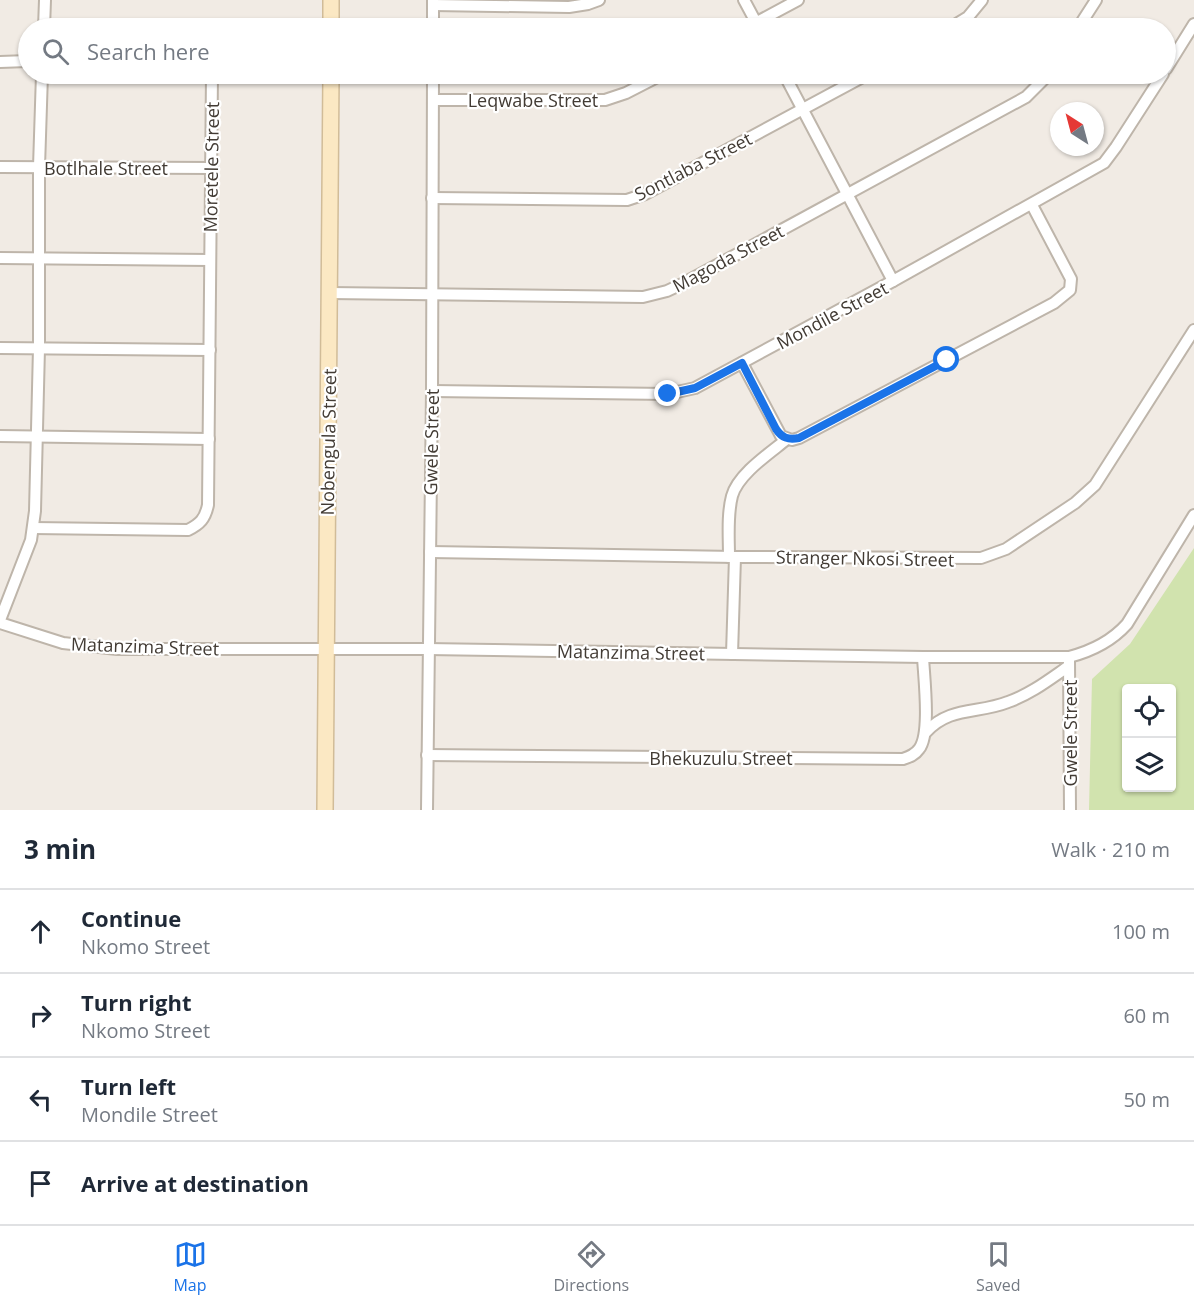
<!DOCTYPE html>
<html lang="en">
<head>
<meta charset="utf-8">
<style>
  body { margin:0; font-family:"Open Sans",sans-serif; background:#f2f2f3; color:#1f2937 }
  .controls { position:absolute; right:18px; bottom:18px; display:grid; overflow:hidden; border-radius:6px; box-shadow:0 2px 4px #0004 }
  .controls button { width:54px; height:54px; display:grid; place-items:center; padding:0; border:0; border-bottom:2px solid #e0e1e3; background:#fff; color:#1f2937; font:30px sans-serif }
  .compass { position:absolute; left:1050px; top:102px; width:54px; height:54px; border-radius:50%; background:#fff; box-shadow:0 2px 4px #0004; rotate:324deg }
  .stop { position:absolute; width:18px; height:18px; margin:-14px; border:4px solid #1a73e8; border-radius:50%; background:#fff }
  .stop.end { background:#1a73e8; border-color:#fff; box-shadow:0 2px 6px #0008 }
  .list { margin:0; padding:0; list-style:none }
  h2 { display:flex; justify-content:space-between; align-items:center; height:78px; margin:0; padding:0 24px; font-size:26px }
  h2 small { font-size:20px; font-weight:400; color:#747a83 }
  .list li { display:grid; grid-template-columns:39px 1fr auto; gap:18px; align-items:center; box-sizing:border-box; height:84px; padding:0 24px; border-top:2px solid #e0e1e3 }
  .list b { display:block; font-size:22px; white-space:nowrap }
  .list p { margin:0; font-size:20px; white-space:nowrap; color:#747a83 }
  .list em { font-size:20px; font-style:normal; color:#747a83 }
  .icon { flex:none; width:33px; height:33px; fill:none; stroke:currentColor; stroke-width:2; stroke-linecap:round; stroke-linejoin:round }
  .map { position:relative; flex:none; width:1194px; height:810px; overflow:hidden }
  .search { position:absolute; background:#fff; box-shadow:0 2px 4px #0004; left:18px; right:18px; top:18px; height:66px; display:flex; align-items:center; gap:15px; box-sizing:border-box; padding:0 21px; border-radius:33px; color:#747a83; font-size:22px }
  .sheet { height:414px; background:#fff }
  nav { display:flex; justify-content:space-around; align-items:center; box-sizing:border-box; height:84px; border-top:2px solid #e0e1e3; background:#fff; font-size:16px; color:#747a83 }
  nav a { display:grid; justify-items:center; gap:3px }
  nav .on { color:#1a73e8 }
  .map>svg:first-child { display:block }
  .green { fill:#d1e3ae; fill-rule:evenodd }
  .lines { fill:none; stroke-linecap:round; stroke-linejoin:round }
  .street-casing { stroke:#beb5aa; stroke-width:14 }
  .secondary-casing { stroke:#d1bc98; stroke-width:18 }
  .street { stroke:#fff; stroke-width:10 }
  .secondary { stroke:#fbe8c3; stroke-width:15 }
  .route { stroke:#1a73e8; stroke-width:8 }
  .labels { text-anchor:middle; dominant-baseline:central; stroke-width:4.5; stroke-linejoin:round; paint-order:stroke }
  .street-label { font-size:18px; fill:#423b34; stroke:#fff }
</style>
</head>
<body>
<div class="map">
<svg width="1194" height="810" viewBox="0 0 1194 810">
  <rect width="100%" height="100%" fill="#f1ebe4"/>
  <path class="green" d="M1194,548V810H1089L1092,679L1130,644ZM1126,688H1172V788H1126Z"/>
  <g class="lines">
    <defs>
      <g id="street">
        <polyline points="433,0 433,28"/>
        <polyline points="744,0 759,28"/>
        <polyline points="433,5 569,7 588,4 599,0"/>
        <polyline points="44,28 45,0"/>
        <polyline points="746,28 798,0"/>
        <polyline points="950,28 968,17 982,0"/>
        <polyline points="1078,28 1096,0"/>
        <polyline points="0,62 28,61"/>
        <polyline points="1166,69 1194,24"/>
        <polyline points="784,74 893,281"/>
        <polyline points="433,100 605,100 626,93 663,74"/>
        <polyline points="0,167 212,168"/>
        <polyline points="432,198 627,200 645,194 868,74"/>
        <polyline points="0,258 210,260"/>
        <polyline points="330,293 643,297 667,291 684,283 1026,97 1049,74"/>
        <polyline points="0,348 210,350"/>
        <polyline points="742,363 781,436 792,440 799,438 1054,303 1070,290 1071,279 1032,205"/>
        <polyline points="432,391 668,394 695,388 893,281 1104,163 1116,147 1163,74"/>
        <polyline points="0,436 209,439"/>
        <path d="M33,528L188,530C200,524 205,519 208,505L212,74"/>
        <polyline points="430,552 735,557 981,558 1006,549 1075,503 1095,485 1194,330"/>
        <path d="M729,557C729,537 727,515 732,496C738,474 770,453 787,439"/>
        <polyline points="0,620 31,540 35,511 39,348 39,167 42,74"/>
        <path d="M0,623L63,643L117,649H427L923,657H1069C1092,651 1111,642 1127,624L1194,515"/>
        <polyline points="732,654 735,557"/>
        <polyline points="1069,660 1070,810"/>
        <path d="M926,732C950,706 978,714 1008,702C1031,694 1050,679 1069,666"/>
        <path d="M427,755L903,759C909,757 915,755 919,749C931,734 924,678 923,657"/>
        <polyline points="427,810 432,391 433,74"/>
      </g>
      <g id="secondary">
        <polyline points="331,28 331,0"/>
        <polyline points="325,810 331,74"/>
      </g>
    </defs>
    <use href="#street" class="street-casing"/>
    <use href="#secondary" class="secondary-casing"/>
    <use href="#street" class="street"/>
    <use href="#secondary" class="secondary"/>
  </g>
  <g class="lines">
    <path class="route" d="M668,394L695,388L742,363L776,429C782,438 788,440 799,438L947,360"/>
  </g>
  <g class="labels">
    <g class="street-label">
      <text x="533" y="100">Leqwabe Street</text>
      <text transform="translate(693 166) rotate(-27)">Sontlaba Street</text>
      <text transform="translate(211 167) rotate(-89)">Moretele Street</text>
      <text x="106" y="168">Botlhale Street</text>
      <text transform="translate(728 258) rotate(-28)">Magoda Street</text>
      <text transform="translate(832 315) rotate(-28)">Mondile Street</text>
      <text transform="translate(328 442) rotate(-89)">Nobengula Street</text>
      <text transform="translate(431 442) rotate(-89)">Gwele Street</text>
      <text transform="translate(865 558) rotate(1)">Stranger Nkosi Street</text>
      <text transform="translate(145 646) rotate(2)">Matanzima Street</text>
      <text transform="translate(631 652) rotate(1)">Matanzima Street</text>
      <text transform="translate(1070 733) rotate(-90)">Gwele Street</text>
      <text x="721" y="758">Bhekuzulu Street</text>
    </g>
  </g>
</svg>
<div class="controls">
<button><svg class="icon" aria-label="locate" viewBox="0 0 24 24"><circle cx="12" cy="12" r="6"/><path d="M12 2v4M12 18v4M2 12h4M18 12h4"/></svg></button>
<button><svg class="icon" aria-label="layers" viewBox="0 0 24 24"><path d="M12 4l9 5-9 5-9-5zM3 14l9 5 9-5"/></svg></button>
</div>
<svg class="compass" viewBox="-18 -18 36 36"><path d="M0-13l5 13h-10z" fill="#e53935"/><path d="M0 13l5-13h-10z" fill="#747a83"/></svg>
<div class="stop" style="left:947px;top:360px"></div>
<div class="stop end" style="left:668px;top:394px"></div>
<div class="search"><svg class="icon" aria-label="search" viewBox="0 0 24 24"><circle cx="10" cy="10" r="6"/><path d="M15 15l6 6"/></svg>Search here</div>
</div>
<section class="sheet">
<h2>3 min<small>Walk · 210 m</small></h2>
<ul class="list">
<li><svg class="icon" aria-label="ahead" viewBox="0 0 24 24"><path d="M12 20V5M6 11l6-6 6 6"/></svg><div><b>Continue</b><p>Nkomo Street</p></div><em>100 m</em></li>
<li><svg class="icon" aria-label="right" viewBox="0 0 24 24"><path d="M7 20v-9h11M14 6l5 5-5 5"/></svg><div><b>Turn right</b><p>Nkomo Street</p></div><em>60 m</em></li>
<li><svg class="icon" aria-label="left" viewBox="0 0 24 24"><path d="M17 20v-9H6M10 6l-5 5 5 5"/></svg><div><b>Turn left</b><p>Mondile Street</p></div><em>50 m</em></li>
<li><svg class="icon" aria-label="arrive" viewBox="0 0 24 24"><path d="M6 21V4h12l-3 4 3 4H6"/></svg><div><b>Arrive at destination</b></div></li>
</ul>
</section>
<nav>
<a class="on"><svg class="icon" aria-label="map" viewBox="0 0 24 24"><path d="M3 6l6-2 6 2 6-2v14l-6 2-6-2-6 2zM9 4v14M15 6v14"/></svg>Map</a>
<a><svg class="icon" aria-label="directions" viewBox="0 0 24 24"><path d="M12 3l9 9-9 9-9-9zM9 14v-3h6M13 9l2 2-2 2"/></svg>Directions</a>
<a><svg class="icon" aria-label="saved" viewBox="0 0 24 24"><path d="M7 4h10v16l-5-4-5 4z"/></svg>Saved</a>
</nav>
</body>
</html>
